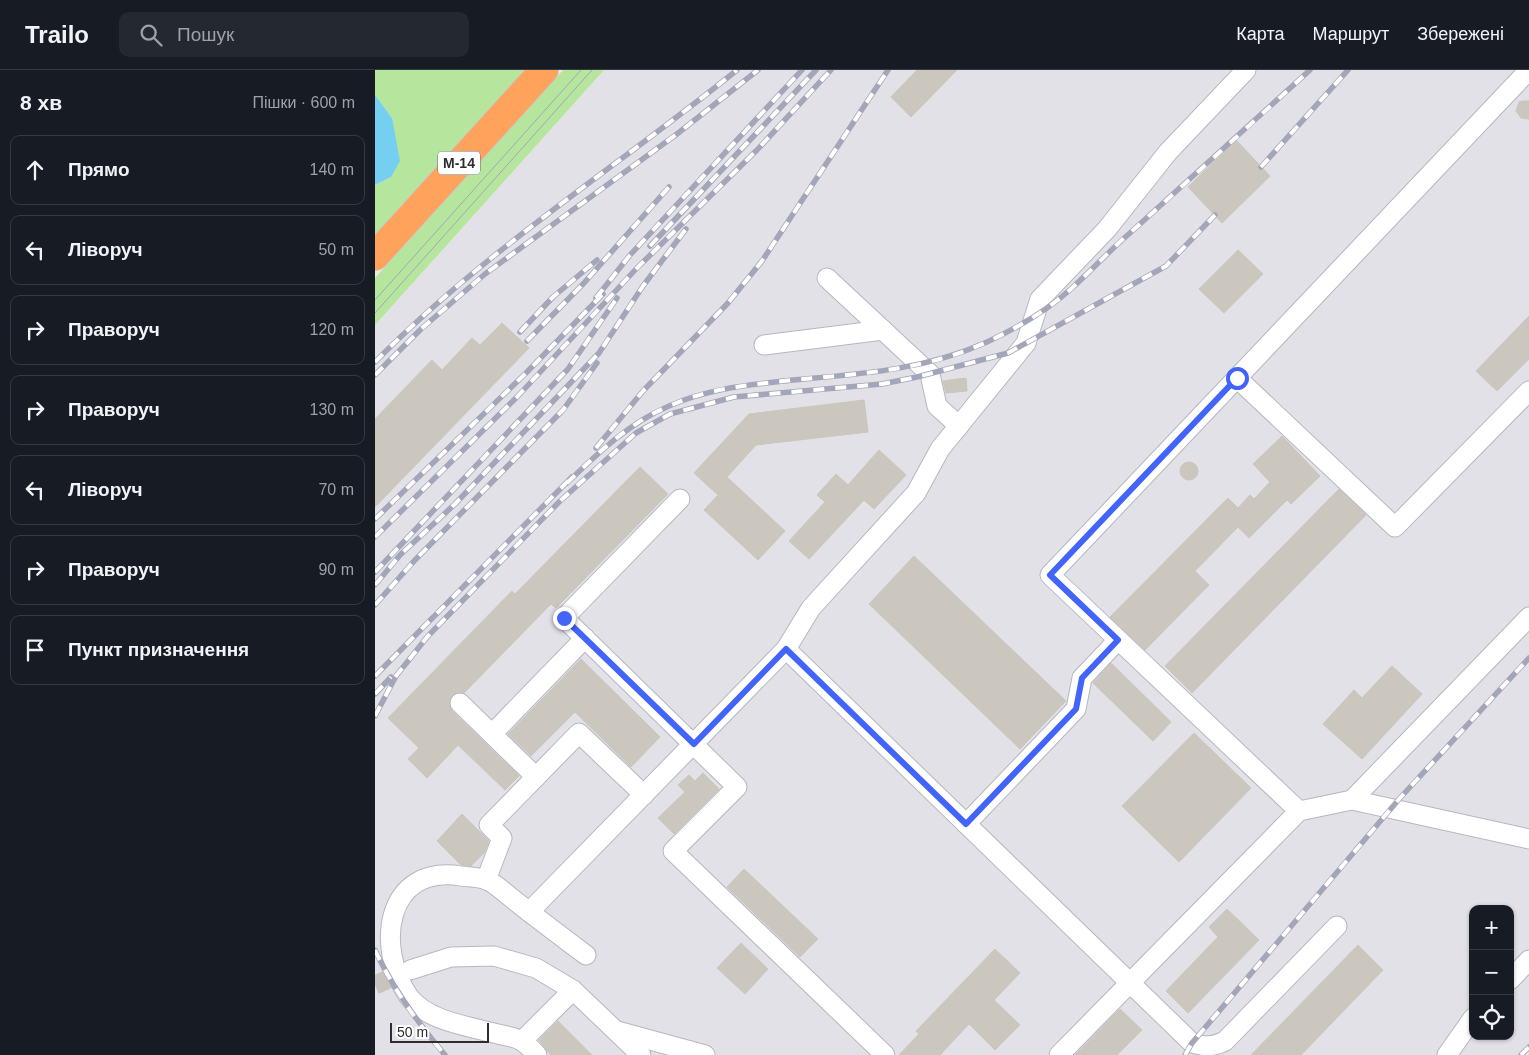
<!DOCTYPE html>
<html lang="uk">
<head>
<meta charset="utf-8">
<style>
  body { margin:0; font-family:Arial,sans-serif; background:#242831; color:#f1f3f6 }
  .controls { position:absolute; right:15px; bottom:15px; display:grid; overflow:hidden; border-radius:10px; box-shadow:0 1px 4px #0004 }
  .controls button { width:45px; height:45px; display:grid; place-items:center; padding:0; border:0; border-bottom:1px solid #363941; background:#171b24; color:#f1f3f6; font:25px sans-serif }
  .scale { position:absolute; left:15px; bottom:12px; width:99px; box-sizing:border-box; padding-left:5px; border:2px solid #2e2e2e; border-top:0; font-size:14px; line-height:18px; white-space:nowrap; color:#2e2e2e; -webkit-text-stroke:4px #fff; paint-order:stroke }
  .stop { position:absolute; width:15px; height:15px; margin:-11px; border:4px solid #4264fb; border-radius:50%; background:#fff }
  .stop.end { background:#4264fb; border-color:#fff; box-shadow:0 1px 5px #0008 }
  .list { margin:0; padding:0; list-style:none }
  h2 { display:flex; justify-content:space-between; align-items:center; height:65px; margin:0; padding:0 20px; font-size:21px }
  h2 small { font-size:16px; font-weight:400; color:#9ea1a6 }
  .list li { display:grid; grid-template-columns:32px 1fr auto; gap:15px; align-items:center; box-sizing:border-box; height:70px; margin:0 10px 10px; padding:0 10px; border:1px solid #363941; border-radius:10px }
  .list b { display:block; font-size:19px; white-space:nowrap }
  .list em { font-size:16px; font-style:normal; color:#9ea1a6 }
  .icon { flex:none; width:28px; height:28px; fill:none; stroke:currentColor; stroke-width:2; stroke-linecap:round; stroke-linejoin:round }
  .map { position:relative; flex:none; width:1154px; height:985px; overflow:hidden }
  header { display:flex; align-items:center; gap:30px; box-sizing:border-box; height:70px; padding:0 25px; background:#171b24; border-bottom:1px solid #363941 }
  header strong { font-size:24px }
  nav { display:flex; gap:28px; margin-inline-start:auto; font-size:18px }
  .search { width:350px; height:45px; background:#242831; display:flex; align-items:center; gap:12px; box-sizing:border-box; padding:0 18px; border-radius:10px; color:#9ea1a6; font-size:19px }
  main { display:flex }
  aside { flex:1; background:#171b24 }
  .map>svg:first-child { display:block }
  .industrial { fill:#e3e1e8; fill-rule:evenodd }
  .green { fill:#b6e59e }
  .water { fill:#75cff0 }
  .building { fill:#cbc7bf; stroke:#cbc5ba }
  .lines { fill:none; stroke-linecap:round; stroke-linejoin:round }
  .minor-tunnel { stroke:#c8c4bd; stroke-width:19; stroke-dasharray:19 9; stroke-linecap:butt }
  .minor-casing { stroke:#b4b7c1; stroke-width:21 }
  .highway-casing { stroke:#c9c9c9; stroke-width:30 }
  .minor { stroke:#fff; stroke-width:19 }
  .highway { stroke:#ffa35c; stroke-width:28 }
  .tram { stroke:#a3a6b8; stroke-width:1 }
  .rail-casing { stroke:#a3a6b8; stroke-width:5.5 }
  .rail { stroke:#fff; stroke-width:4; stroke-dasharray:11; stroke-linecap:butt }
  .route { stroke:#4264fb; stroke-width:6 }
  .labels { text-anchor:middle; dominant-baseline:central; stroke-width:5; stroke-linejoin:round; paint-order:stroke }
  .shield { fill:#fff; stroke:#6d6d6d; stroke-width:1 }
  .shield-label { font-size:14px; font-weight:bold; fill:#2e2e2e }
</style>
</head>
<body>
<header>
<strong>Trailo</strong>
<div class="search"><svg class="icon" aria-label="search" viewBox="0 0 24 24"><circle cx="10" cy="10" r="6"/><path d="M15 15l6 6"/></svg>Пошук</div>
<nav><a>Карта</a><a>Маршрут</a><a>Збережені</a></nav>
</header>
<main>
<aside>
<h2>8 хв<small>Пішки · 600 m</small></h2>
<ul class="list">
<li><svg class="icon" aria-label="ahead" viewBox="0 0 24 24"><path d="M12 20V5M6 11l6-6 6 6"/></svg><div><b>Прямо</b></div><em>140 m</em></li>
<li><svg class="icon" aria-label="left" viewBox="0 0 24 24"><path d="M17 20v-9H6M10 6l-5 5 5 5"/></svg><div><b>Ліворуч</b></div><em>50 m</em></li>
<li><svg class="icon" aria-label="right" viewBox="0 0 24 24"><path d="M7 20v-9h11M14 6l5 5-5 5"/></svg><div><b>Праворуч</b></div><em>120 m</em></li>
<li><svg class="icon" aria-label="right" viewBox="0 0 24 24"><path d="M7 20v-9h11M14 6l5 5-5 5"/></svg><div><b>Праворуч</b></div><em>130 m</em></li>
<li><svg class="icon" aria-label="left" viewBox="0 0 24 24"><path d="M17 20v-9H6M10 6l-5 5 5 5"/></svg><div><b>Ліворуч</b></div><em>70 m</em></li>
<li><svg class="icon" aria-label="right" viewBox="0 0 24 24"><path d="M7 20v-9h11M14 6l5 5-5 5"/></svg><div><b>Праворуч</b></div><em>90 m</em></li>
<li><svg class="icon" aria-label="arrive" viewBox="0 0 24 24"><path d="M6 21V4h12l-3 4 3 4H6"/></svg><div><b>Пункт призначення</b></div></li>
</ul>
</aside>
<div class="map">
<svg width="1154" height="985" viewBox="0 0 1154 985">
  <rect width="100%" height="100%" fill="#efe9e1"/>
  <path class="industrial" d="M229,0H1154V985H0V255ZM1098,839H1135V966H1098Z"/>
  <g class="green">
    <polygon points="0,0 150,0 0,166 0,115 16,107 17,48 0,25"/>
    <polygon points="188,0 229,0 0,255 0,208"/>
  </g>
  <polygon class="water" points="0,25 17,48 25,91 16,107 0,115"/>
  <g class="building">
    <polygon points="542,0 582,0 536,47 516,27"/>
    <polygon points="1148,31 1154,31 1154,49 1146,48 1141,41 1144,32"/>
    <polygon points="861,70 895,106 847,153 813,117"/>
    <polygon points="863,180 888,204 849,243 824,219"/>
    <polygon points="1154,246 1154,289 1122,321 1101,301"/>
    <polygon points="127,253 154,278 0,437 0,349 57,290 67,300 97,268 105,275"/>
    <polygon points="591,308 592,321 571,323 568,311"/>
    <polygon points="489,330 493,362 381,375 352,407 410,461 383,490 329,440 343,425 319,403 374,344"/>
    <polygon points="907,366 945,406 916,434 912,430 874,468 863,457 820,501 834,515 770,580 735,547 853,428 863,438 875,425 879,429 895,412 878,394"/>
    <polygon points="504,380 531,405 499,439 489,430 434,489 414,471 450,432 442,425 461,404 473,415"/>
    <circle cx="814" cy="401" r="9"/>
    <polygon points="265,397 293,424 181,538 176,534 89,623 82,622 74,630 77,641 144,706 130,720 83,675 52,708 33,689 44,678 13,648 137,521 140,524"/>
    <polygon points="964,419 991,445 817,623 790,596"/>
    <polygon points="539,486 691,631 645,679 494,534"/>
    <polygon points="206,589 285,667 256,697 200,642 156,686 133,664"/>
    <polygon points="736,593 796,652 778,671 718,613"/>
    <polygon points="1017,596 1047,624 987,689 948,654 979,620 987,628"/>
    <polygon points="819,663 876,718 804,792 747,736"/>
    <polygon points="328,703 344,719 299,764 283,748 310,722 303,715 314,705 320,711"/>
    <polygon points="87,744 114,771 109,783 96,796 86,795 62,771"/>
    <polygon points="369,799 443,869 425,887 352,817"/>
    <polygon points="852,839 884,870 813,943 791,921 843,867 834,857"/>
    <polygon points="366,873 393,899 370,924 342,898"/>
    <polygon points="983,875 1008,900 926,985 876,985"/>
    <polygon points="620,879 645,903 619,930 645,955 620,980 594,954 565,985 524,985 544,964 541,961"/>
    <polygon points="745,939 767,960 742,985 700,985"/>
    <polygon points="183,951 217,985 176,985 172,981 164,970"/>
  </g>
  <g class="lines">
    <polyline class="minor-tunnel" points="0,915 35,900"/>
    <defs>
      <g id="minor">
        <polyline points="452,208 555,304 562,336 584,356"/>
        <polyline points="389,275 508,260"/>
        <polyline points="862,308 1020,457 1154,321"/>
        <polyline points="305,429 189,548 362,717 298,781 510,985"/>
        <path d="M411,579L817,973C830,977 838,977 850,971L962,856"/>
        <polyline points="85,633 161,707"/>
        <polyline points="117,664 210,568"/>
        <polyline points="977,730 1154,547"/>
        <polyline points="924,741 675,505 1154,0"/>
        <polyline points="591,754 701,639 707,608 743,570"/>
        <polyline points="111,810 127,768 114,755 204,663 269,725"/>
        <polyline points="154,842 411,579 436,538 541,423 565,379 651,273 665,229 732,159 793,82 871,0"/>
        <polyline points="35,900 76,887 119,886 161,898 198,920 266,985"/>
        <polyline points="1135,910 1154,890"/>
        <polyline points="242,961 330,985"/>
        <polyline points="147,971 198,920"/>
        <path d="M162,985C158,981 153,975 148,972C142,967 131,966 123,964C94,956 54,952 34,927C0,878 10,794 86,806C93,807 105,807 112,810C121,814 131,824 139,830C163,849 187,867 211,885"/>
        <polyline points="684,985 924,741 977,730 1154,769"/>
        <polyline points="1072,985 1098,948"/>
      </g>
      <polyline id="highway" points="0,186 169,0"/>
    </defs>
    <use href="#minor" class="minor-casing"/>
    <use href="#highway" class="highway-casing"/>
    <use href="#minor" class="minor"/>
    <use href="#highway" class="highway"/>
    <g class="tram">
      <polyline points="0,230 206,0"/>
      <polyline points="0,243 217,0"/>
    </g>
    <defs>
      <g id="rail">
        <polyline points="886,97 973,0"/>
        <polyline points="275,176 441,0"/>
        <polyline points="221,228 255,185 427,0"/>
        <polyline points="145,262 178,227 222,190"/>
        <polyline points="152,271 209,213 294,117"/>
        <path d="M0,292C108,182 242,97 362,0"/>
        <polyline points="0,305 46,259 110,204 302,64 383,0"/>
        <polyline points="221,378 268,321 353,233 387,191 513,0"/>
        <path d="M192,413C223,383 254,353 294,336C334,318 375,315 418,310C485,304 550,300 612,272C642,258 673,240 697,218C717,200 735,180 755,163C815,109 875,55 935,0"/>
        <polyline points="0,449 151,303 228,224"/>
        <polyline points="0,467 142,327 261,199 382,80 456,0"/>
        <polyline points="0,502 193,299 242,228"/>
        <polyline points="0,515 25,485 80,434 224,283 268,216 311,159"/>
        <polyline points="0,535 40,490 188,340 222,293"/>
        <polyline points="0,606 197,407"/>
        <polyline points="0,624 16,607"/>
        <polyline points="0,646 21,606 53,566 185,431 261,363 295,344 359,327 507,314 542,307 633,283 791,196 840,145"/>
        <path d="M0,880C18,919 42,952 70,985"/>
        <polyline points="810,985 817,973 1025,728 1154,588"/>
        <polyline points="1146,985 1154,977"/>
      </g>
    </defs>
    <use href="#rail" class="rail-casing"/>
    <use href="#rail" class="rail"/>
  </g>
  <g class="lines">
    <polyline class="route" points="189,548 319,674 411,579 591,754 701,639 707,608 743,570 675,505 862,308"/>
  </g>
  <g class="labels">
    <rect class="shield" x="63" y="81.5" width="42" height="23" rx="4"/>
    <g class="shield-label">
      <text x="84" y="93">М-14</text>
    </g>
  </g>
</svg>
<div class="controls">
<button>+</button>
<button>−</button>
<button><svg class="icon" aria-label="locate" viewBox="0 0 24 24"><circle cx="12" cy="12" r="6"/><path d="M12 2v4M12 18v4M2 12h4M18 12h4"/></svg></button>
</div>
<div class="scale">50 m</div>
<div class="stop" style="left:862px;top:308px"></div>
<div class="stop end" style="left:189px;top:548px"></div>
</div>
</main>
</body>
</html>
